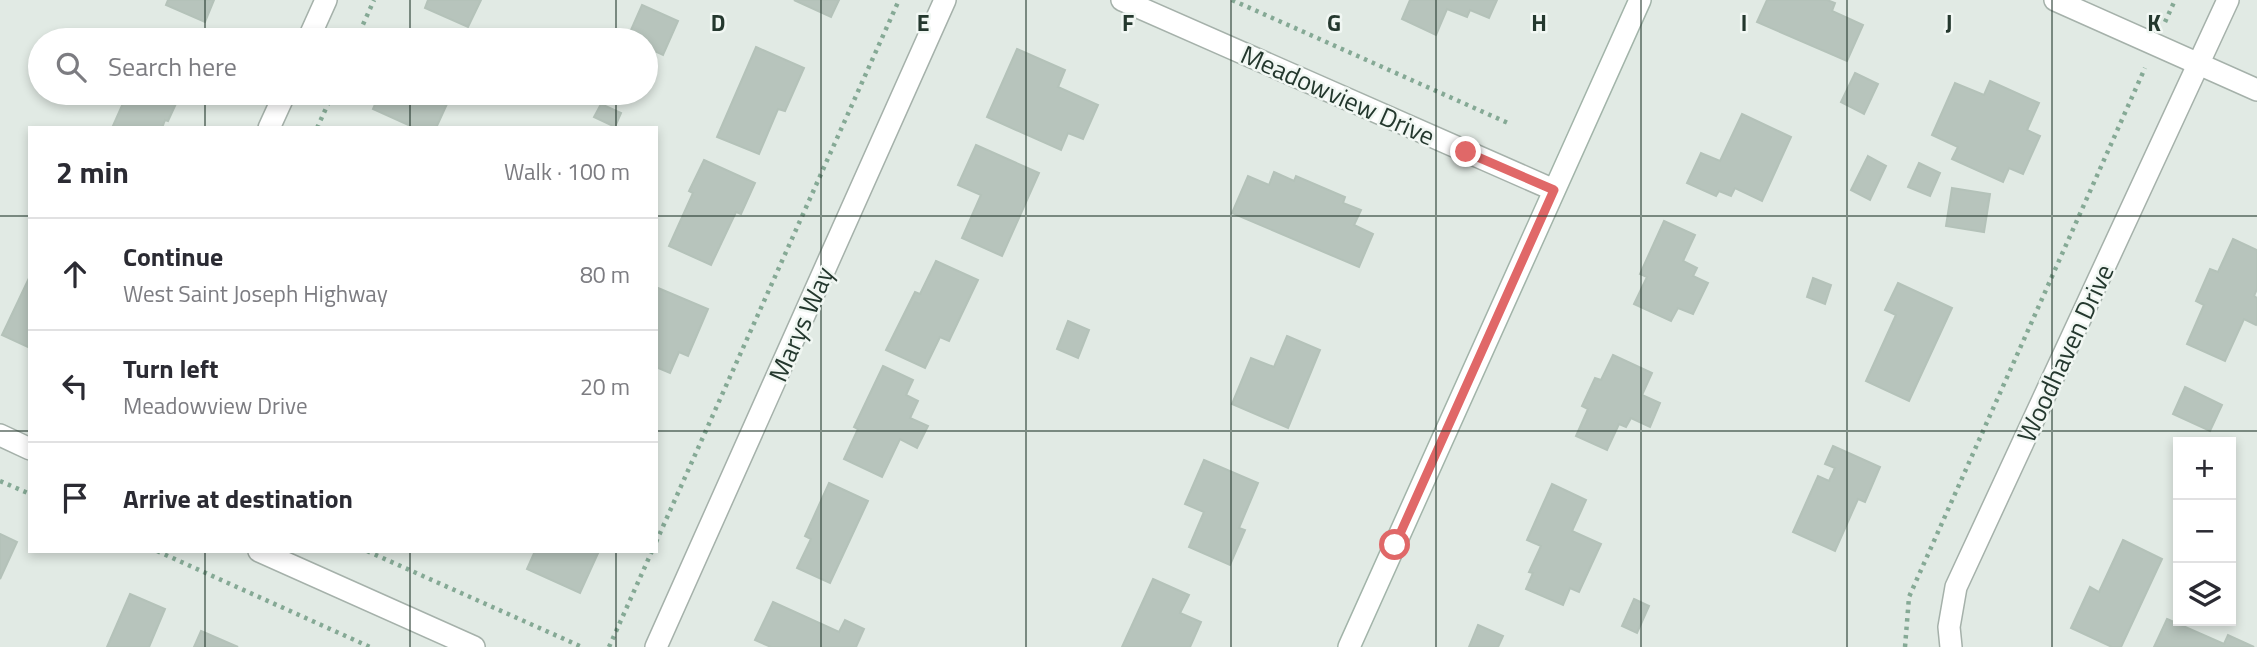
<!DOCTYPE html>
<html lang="en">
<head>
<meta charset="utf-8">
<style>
  body { margin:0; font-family:"Titillium Web",sans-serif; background:#f7f7f7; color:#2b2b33 }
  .controls { position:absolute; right:21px; bottom:21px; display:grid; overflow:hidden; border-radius:0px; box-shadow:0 4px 10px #0003 }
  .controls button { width:63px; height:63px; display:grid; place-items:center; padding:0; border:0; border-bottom:2px solid #e1e1e2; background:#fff; color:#2b2b33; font:35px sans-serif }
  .stop { position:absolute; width:21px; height:21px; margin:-16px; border:5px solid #e06868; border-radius:50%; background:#fff }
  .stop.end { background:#e06868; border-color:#fff; box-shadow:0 2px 7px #0008 }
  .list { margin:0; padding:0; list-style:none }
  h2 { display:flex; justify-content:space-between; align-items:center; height:91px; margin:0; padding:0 28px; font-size:30px }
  h2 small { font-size:23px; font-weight:400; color:#7c7c81 }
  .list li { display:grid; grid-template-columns:46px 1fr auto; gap:21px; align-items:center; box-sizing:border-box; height:112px; padding:0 28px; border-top:2px solid #e1e1e2 }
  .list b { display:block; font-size:26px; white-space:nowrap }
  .list p { margin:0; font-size:23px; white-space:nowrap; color:#7c7c81 }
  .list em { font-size:23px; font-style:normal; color:#7c7c81 }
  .icon { flex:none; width:38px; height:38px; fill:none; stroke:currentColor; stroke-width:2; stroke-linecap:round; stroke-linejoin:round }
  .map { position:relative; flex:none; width:2257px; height:647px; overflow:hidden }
  .search { position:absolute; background:#fff; box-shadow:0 4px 10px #0003; left:28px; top:28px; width:630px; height:77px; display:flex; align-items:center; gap:18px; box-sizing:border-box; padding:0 24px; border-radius:38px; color:#7c7c81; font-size:26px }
  .panel { position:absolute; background:#fff; box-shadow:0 4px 10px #0003; left:28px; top:126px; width:630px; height:427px; border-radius:0px }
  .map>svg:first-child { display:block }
  .building { fill:#b7c4bc; stroke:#b4c2b9; stroke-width:2 }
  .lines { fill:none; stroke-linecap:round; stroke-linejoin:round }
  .street-casing { stroke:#a5b1aa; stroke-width:24 }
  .secondary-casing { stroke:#a2b4a9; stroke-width:24 }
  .path { stroke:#85a995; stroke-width:4.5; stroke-dasharray:3.5 5; stroke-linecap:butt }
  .street { stroke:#fff; stroke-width:21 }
  .secondary { stroke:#fff; stroke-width:21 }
  .route { stroke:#e06868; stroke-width:9 }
  .grid { fill:none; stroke:#24382e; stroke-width:2; stroke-opacity:0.55 }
  .labels { text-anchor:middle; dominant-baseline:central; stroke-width:5; stroke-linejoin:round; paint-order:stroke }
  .street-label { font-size:26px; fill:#24382e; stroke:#f1f7f3 }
  .grid-label { font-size:23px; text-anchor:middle; font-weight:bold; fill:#24382e; stroke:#f1f7f3; stroke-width:5; stroke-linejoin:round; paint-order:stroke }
</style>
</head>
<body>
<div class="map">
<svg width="2257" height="647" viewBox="0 0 2257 647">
  <rect width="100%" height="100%" fill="#e1eae4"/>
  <g class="building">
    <polygon points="168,0 214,0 205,22 166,5"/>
    <polygon points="428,0 481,0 468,27 425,8"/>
    <polygon points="794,0 839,0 831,17"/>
    <polygon points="1410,0 1497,0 1489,18 1470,10 1467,17 1447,9 1436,35 1402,19"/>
    <polygon points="1767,0 1827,0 1835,3 1832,11 1863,25 1847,61 1757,22"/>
    <polygon points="642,5 678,21 663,55 646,47 646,40 627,39"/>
    <polygon points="756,47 804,68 785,111 778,109 759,154 717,137"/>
    <polygon points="1017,49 1065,70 1058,87 1098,105 1083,139 1068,133 1061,150 987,117"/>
    <polygon points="1855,73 1878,84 1864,114 1841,102"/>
    <polygon points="1990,81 2039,103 2027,130 2040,136 2023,174 2009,168 2003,182 1952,159 1958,147 1932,135 1955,83 1984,95"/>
    <polygon points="133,93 176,93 180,95 168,121 165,120 162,128 112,128 124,101 128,103"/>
    <polygon points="380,93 452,93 436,128 415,128 373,109"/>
    <polygon points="601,104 621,113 615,127 594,117"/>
    <polygon points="1742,114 1791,137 1762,201 1735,188 1731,196 1719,191 1716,196 1687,183 1701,153 1720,161"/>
    <polygon points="976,145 1039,173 1002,256 962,238 981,195 958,185"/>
    <polygon points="1868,156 1886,166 1870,200 1851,190"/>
    <polygon points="704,160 755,183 741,214 736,212 711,265 669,246 693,193 689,191"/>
    <polygon points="1919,163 1940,173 1930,196 1908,187"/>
    <polygon points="1274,172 1294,181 1296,176 1345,197 1343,203 1361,210 1354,225 1373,234 1359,267 1232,213 1248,176 1269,185"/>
    <polygon points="1952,188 1990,194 1984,232 1946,226"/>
    <polygon points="1664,221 1695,235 1683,261 1697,268 1693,276 1708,283 1693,314 1678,308 1671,321 1634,304 1647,277 1640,274"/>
    <polygon points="2233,239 2257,250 2257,289 2254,296 2257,298 2257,323 2256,325 2244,319 2225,361 2187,344 2204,305 2196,301 2210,269 2218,272"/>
    <polygon points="936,261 978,280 949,341 940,337 925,368 886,350 915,292 920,294"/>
    <polygon points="30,276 30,348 2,335"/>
    <polygon points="1813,278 1831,285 1825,304 1807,297"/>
    <polygon points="1898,283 1952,308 1909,401 1866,381 1896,315 1885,310"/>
    <polygon points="658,288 708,309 688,356 679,352 670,373 656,367 656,292"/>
    <polygon points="1068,321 1089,330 1078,358 1057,349"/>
    <polygon points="1287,336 1320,350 1288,428 1232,404 1251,358 1274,367"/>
    <polygon points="1613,355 1652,373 1642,395 1660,403 1650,427 1631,418 1626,427 1619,424 1607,450 1576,436 1588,409 1582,406 1595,378 1601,380"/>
    <polygon points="883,366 913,380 906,395 918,401 910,418 928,426 917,448 900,439 882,477 844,459 858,429 854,427"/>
    <polygon points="2185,387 2222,405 2210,431 2173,414"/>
    <polygon points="1833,446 1880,467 1865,502 1858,499 1835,551 1793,532 1818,476 1829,481 1835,468 1825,464"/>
    <polygon points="1204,460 1258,483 1239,528 1245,530 1230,565 1189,547 1204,512 1185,504"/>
    <polygon points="829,483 868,501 830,583 797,568 811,539 805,536"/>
    <polygon points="1552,484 1586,500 1572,531 1601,544 1579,592 1570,588 1563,605 1526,589 1533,573 1529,572 1541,546 1527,540"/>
    <polygon points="0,534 17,542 0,579"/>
    <polygon points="2123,540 2162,559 2121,647 2112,647 2071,628 2090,587 2099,592"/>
    <polygon points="535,551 599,551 580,593 527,569"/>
    <polygon points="1153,579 1189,595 1180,613 1201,622 1190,647 1122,647"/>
    <polygon points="130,594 165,609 149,647 107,647"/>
    <polygon points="1634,599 1649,606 1637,633 1622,626"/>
    <polygon points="773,602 839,632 845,620 864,629 856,647 771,647 755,640"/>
    <polygon points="2167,619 2224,644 2228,635 2254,647 2154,647"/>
    <polygon points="1478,625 1503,636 1498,647 1469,647"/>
    <polygon points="201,631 238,647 194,647"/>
  </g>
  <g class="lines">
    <defs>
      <g id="street">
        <polyline points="1122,0 1554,190"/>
        <polyline points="2055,0 2257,90"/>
        <polyline points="308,40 326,0"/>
        <polyline points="269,128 285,93"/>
        <polyline points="0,435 30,449"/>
        <polyline points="259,551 474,647"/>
        <polyline points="656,647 945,0"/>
        <polyline points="1951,647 1949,627 1956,587 2228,0"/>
      </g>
      <polyline id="secondary" points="1349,647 1640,0"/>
    </defs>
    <use href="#street" class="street-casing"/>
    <use href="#secondary" class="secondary-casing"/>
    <g class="path">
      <polyline points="1232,0 1508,123"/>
      <polyline points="2165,22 2175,0"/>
      <polyline points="356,40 374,0"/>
      <polyline points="317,128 333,93"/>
      <polyline points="0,481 30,494"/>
      <polyline points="656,542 899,0"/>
      <polyline points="157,551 370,647"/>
      <polyline points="367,551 582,647"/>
      <polyline points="609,647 652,551"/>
      <polyline points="1905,647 1909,597 2145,68"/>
    </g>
    <use href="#street" class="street"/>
    <use href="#secondary" class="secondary"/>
  </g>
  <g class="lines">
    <polyline class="route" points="1395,545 1554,190 1466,152"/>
  </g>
  <path class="grid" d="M205,0V40M410,0V40M616,0V40M821,0V647M1026,0V647M1231,0V647M1436,0V647M1641,0V647M1847,0V647M2052,0V647M205,93V128M410,93V128M616,93V128M0,216H30M656,216H2257M0,431H30M656,431H2257M205,551V647M410,551V647M616,551V647"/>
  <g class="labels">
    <g class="street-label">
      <text transform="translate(1338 95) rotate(24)">Meadowview Drive</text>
      <text transform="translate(801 324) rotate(-66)">Marys Way</text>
      <text transform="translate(2065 353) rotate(-65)">Woodhaven Drive</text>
    </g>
  </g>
  <g class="grid-label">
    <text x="718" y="31">D</text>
    <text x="923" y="31">E</text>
    <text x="1128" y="31">F</text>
    <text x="1334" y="31">G</text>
    <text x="1539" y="31">H</text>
    <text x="1744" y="31">I</text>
    <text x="1949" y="31">J</text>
    <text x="2154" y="31">K</text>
  </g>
</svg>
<div class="controls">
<button>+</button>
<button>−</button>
<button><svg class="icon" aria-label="layers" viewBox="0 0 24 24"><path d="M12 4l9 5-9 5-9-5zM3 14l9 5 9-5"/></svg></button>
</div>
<div class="stop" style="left:1395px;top:545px"></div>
<div class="stop end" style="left:1466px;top:152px"></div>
<div class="search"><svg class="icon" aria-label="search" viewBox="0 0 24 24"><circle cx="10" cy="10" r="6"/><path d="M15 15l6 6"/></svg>Search here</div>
<section class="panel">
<h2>2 min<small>Walk · 100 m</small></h2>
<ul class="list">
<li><svg class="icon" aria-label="ahead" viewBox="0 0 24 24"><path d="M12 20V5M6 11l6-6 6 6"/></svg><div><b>Continue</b><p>West Saint Joseph Highway</p></div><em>80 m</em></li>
<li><svg class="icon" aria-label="left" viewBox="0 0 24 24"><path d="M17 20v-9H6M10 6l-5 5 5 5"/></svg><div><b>Turn left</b><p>Meadowview Drive</p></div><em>20 m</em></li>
<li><svg class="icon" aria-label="arrive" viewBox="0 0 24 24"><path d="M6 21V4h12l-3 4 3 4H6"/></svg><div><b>Arrive at destination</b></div></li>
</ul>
</section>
</div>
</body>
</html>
